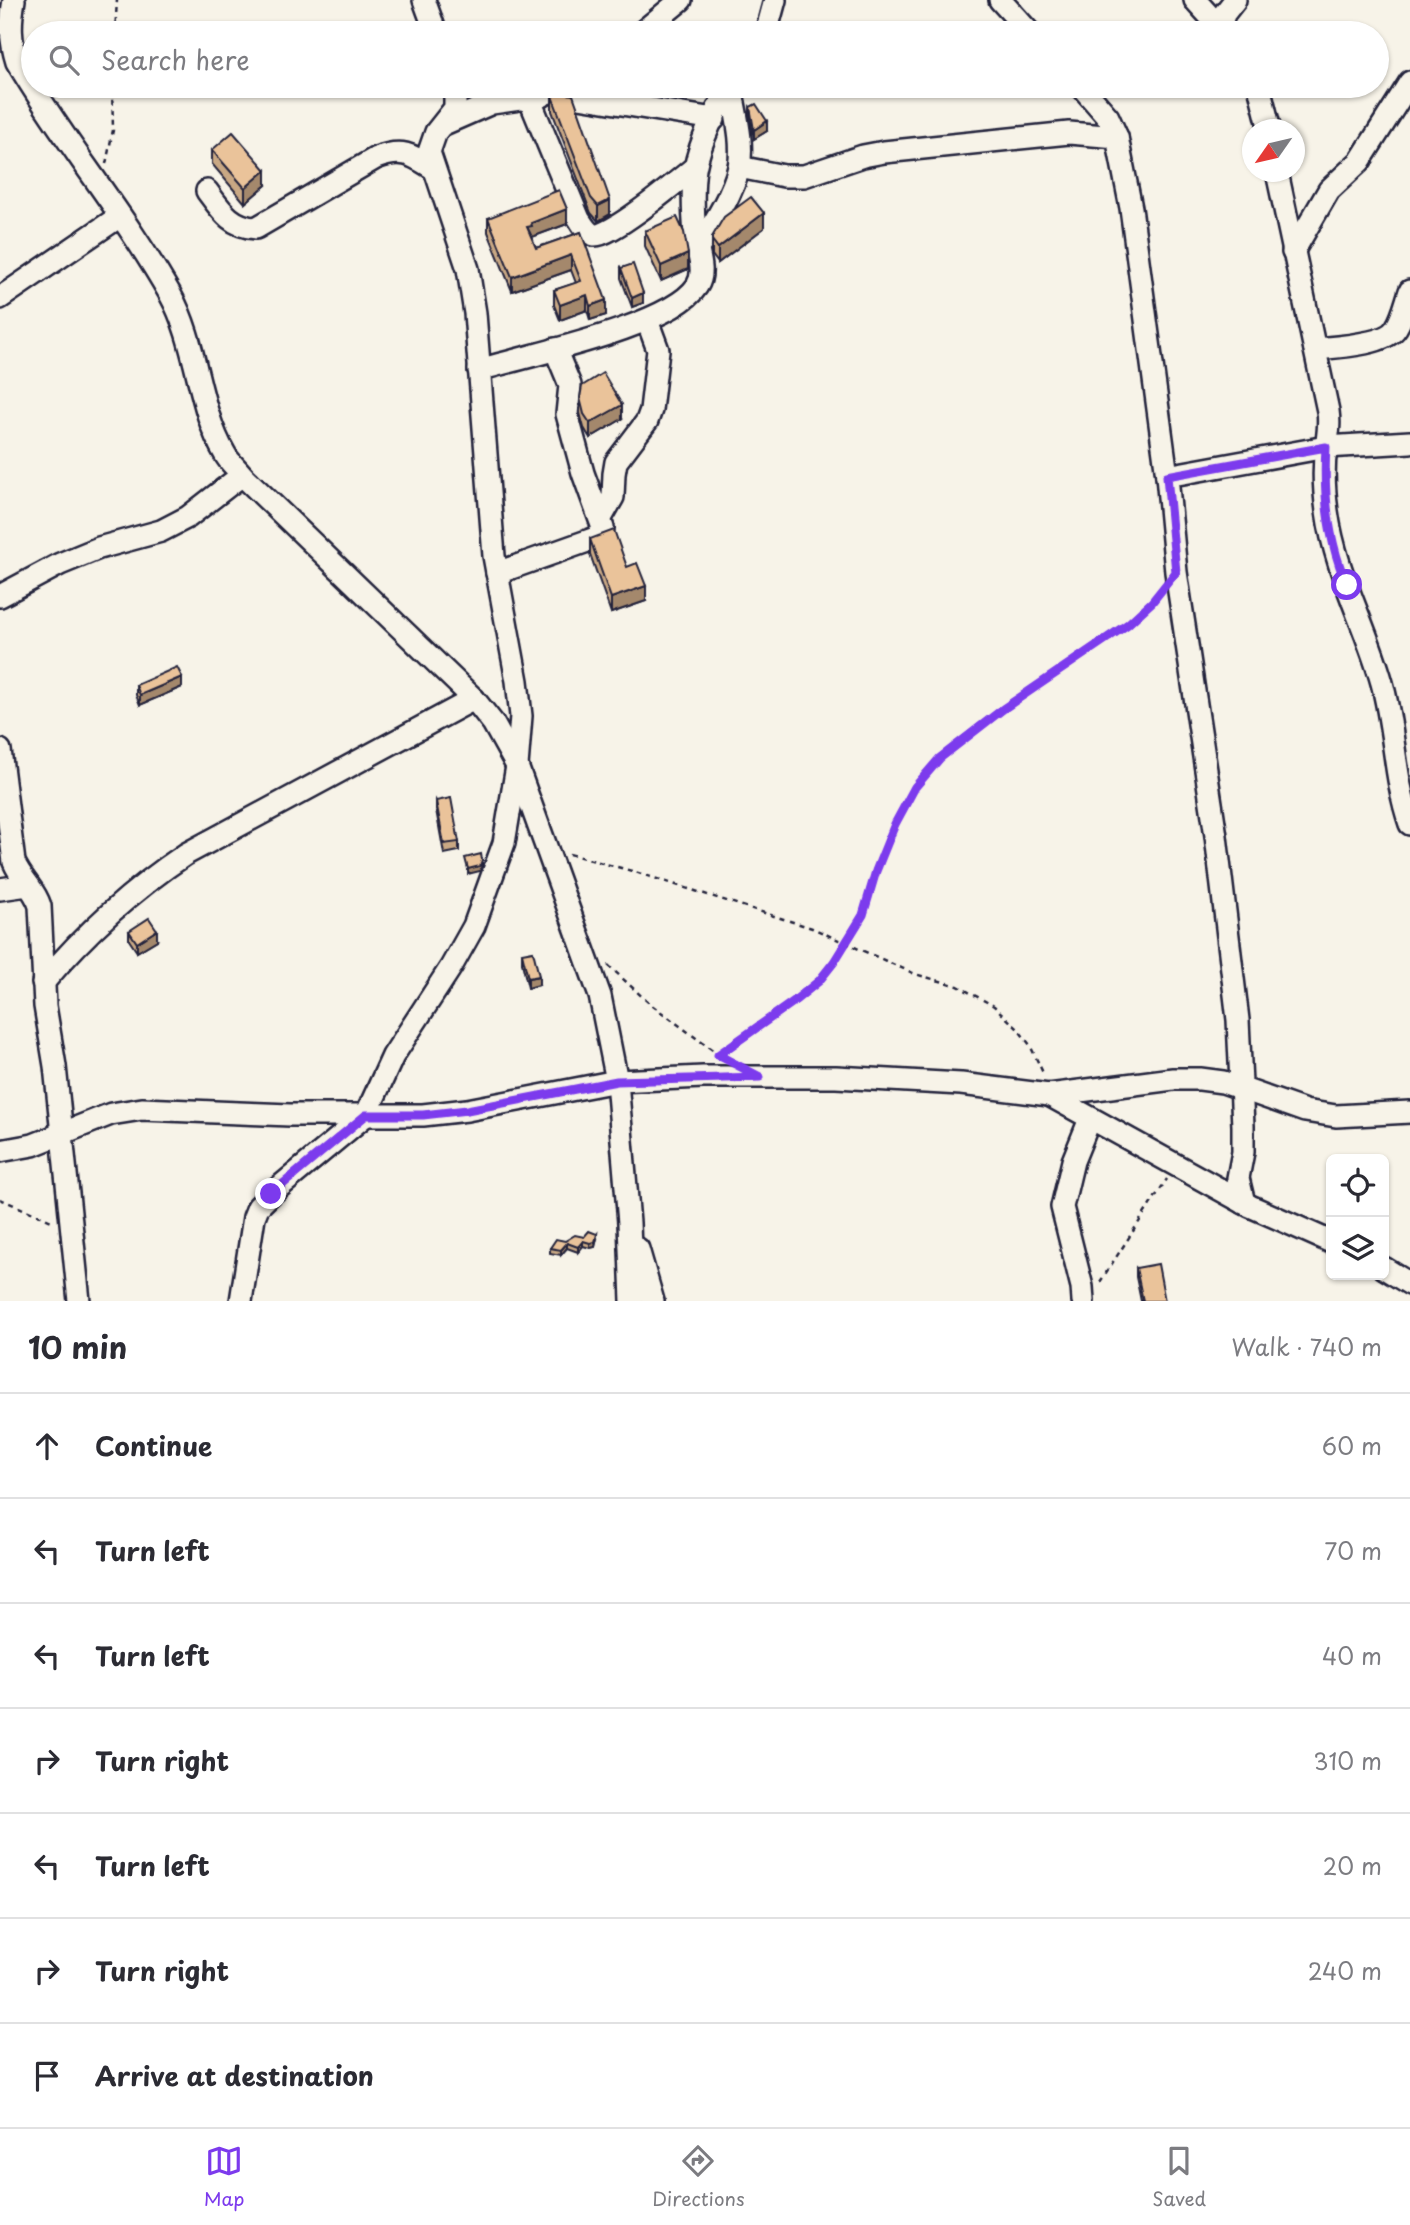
<!DOCTYPE html>
<html lang="en">
<head>
<meta charset="utf-8">
<style>
  body { margin:0; font-family:"Playpen Sans",sans-serif; background:#f2f2f3; color:#2b2b33 }
  .controls { position:absolute; right:21px; bottom:21px; display:grid; overflow:hidden; border-radius:10px; box-shadow:0 2px 5px #0004 }
  .controls button { width:63px; height:63px; display:grid; place-items:center; padding:0; border:0; border-bottom:2px solid #e1e1e2; background:#fff; color:#2b2b33; font:35px sans-serif }
  .compass { position:absolute; left:1242px; top:119px; width:63px; height:63px; border-radius:50%; background:#fff; box-shadow:0 2px 5px #0004; rotate:236deg }
  .stop { position:absolute; width:21px; height:21px; margin:-16px; border:5px solid #7c3aed; border-radius:50%; background:#fff }
  .stop.end { background:#7c3aed; border-color:#fff; box-shadow:0 2px 7px #0008 }
  .list { margin:0; padding:0; list-style:none }
  h2 { display:flex; justify-content:space-between; align-items:center; height:91px; margin:0; padding:0 28px; font-size:30px }
  h2 small { font-size:23px; font-weight:400; color:#7c7c81 }
  .list li { display:grid; grid-template-columns:46px 1fr auto; gap:21px; align-items:center; box-sizing:border-box; height:105px; padding:0 28px; border-top:2px solid #e1e1e2 }
  .list b { display:block; font-size:26px; white-space:nowrap }
  .list em { font-size:23px; font-style:normal; color:#7c7c81 }
  .icon { flex:none; width:38px; height:38px; fill:none; stroke:currentColor; stroke-width:2; stroke-linecap:round; stroke-linejoin:round }
  .map { position:relative; flex:none; width:1410px; height:1301px; overflow:hidden }
  .search { position:absolute; background:#fff; box-shadow:0 2px 5px #0004; left:21px; right:21px; top:21px; height:77px; display:flex; align-items:center; gap:18px; box-sizing:border-box; padding:0 24px; border-radius:38px; color:#7c7c81; font-size:26px }
  .sheet { height:826px; background:#fff }
  nav { display:flex; justify-content:space-around; align-items:center; box-sizing:border-box; height:98px; border-top:2px solid #e1e1e2; background:#fff; font-size:19px; color:#7c7c81 }
  nav a { display:grid; justify-items:center; gap:4px }
  nav .on { color:#7c3aed }
  .map>svg:first-child { display:block }
  .lines { fill:none; stroke-linecap:round; stroke-linejoin:round }
  .minor-casing { stroke:#22223b; stroke-width:26 }
  .path { stroke:#22223b; stroke-width:2.5; stroke-dasharray:5 5; stroke-linecap:butt }
  .minor { stroke:#f7f3e8; stroke-width:21 }
  .wall { fill:#c9a884; stroke:#22223b; stroke-width:2 }
  .shaded-wall { fill:#a4886c; stroke:#22223b; stroke-width:2 }
  .building { fill:#eac39a; stroke:#22223b; stroke-width:2 }
  .route { stroke:#7c3aed; stroke-width:9 }
</style>
</head>
<body>
<div class="map">
<svg width="1410" height="1301" viewBox="0 0 1410 1301">
  <rect width="100%" height="100%" fill="#f7f3e8"/>
  <filter id="ink" filterUnits="userSpaceOnUse"><feTurbulence type="fractalNoise" baseFrequency=".0143" numOctaves="2"/><feDisplacementMap in="SourceGraphic" scale="14" xChannelSelector="R" yChannelSelector="G"/><feConvolveMatrix kernelMatrix="1 2 1 2 8 2 1 2 1" color-interpolation-filters="sRGB"/></filter>
  <g filter="url(#ink)">
    <g class="lines">
      <defs>
        <g id="minor">
          <path d="M14,0C10,23 10,40 17,62C64,142 124,213 170,294C198,344 197,406 225,454C229,462 237,468 242,475L474,699L493,723L517,766L600,996L617,1081L629,1223L632,1301"/>
          <polyline points="424,0 436,33"/>
          <polyline points="1000,0 1030,33"/>
          <polyline points="1195,0 1225,33"/>
          <polyline points="1220,28 1224,14 1235,0"/>
          <polyline points="641,33 681,0"/>
          <polyline points="766,33 775,0"/>
          <polyline points="1081,86 1108,117 1117,137 1131,208 1167,476 1176,572 1216,836 1238,1020 1243,1126 1243,1152 1238,1178 1244,1203"/>
          <polyline points="1259,86 1270,130"/>
          <polyline points="554,93 714,119"/>
          <path d="M529,98L579,219C583,225 587,233 594,235C610,238 679,180 695,167"/>
          <polyline points="444,124 492,103 542,96"/>
          <polyline points="739,167 784,176 804,176 863,156 884,152 1069,133 1117,137"/>
          <path d="M1277,172L1328,411C1330,425 1328,434 1326,448C1323,469 1324,490 1327,511C1335,572 1366,625 1382,683C1395,730 1394,778 1410,824"/>
          <path d="M207,191C221,210 231,227 256,228L376,158C402,148 411,154 434,169"/>
          <path d="M697,250C712,226 733,194 739,167C744,141 735,112 731,86"/>
          <polyline points="1293,252 1329,190 1360,161 1410,82"/>
          <polyline points="0,298 120,216"/>
          <path d="M1315,349C1334,347 1386,345 1396,328C1403,317 1406,303 1410,291"/>
          <path d="M479,370C528,355 670,327 697,286C707,271 696,250 695,234C693,212 692,190 695,169C700,141 716,109 731,86"/>
          <polyline points="1167,476 1326,447 1410,442"/>
          <polyline points="601,518 613,497 614,474 616,462 647,421 651,410 658,350 647,320"/>
          <polyline points="497,573 593,539 600,535 603,528 583,473 567,414 570,385 555,349"/>
          <polyline points="0,596 60,564 99,548 161,531 188,517 242,475"/>
          <path d="M0,750L14,862C21,879 35,889 40,906L45,1006L55,1066L79,1301"/>
          <polyline points="0,889 28,885"/>
          <path d="M43,983C85,933 132,890 186,854L474,699"/>
          <polyline points="1049,1095 1250,1206 1331,1242"/>
          <polyline points="0,1151 33,1145 111,1114 142,1109 290,1115 423,1115 467,1110 617,1081 703,1077 836,1077 961,1084 1049,1095 1173,1079 1200,1079 1223,1082 1305,1111 1336,1116 1410,1112"/>
          <polyline points="638,1249 653,1301"/>
          <polyline points="1384,1268 1410,1284"/>
          <polyline points="241,1301 254,1217 258,1207 271,1194 366,1115 393,1056 451,967 474,926 504,843 517,766 521,716 517,681 494,556 475,313 468,269 429,152 436,132 455,108 455,86"/>
          <polyline points="1083,1301 1082,1287 1062,1207 1073,1161 1090,1119"/>
        </g>
      </defs>
      <use href="#minor" class="minor-casing"/>
      <g class="path">
        <polyline points="115,33 117,0"/>
        <polyline points="106,164 113,130 112,86"/>
        <polyline points="569,854 632,871 812,928 915,974 958,986 994,1006 1017,1028 1030,1045 1044,1075"/>
        <polyline points="608,965 649,1003 726,1060"/>
        <path d="M718,1055C779,1014 827,985 862,918C869,904 871,887 876,872C889,831 908,788 940,758C986,715 1045,683 1095,647C1118,630 1142,614 1160,592"/>
        <polyline points="0,1199 54,1222"/>
        <polyline points="1100,1282 1167,1179"/>
      </g>
      <use href="#minor" class="minor"/>
    </g>
    <g class="wall">
      <polygon points="552,96 610,214 598,221 591,213 552,111"/>
      <polygon points="750,107 767,131 754,139 750,117"/>
      <polygon points="212,150 266,185 245,203 212,164"/>
      <polygon points="488,218 567,224 532,237 536,248 581,232 606,315 590,320 587,310 560,320 554,305 554,290 576,283 571,270 512,291 488,232"/>
      <polygon points="764,228 718,263 712,255 712,237"/>
      <polygon points="645,231 688,269 661,281 645,246"/>
      <polygon points="621,268 643,303 632,307 621,278"/>
      <polygon points="580,398 622,419 590,438 584,428 580,413"/>
      <polygon points="590,539 627,567 646,601 611,613 590,554"/>
      <polygon points="136,685 182,687 140,705 136,695"/>
      <polygon points="436,801 459,842 459,851 444,854 436,810"/>
      <polygon points="129,931 157,940 137,952 129,940"/>
      <polygon points="522,953 539,985 528,988 522,963"/>
      <polygon points="597,1239 595,1247 590,1248 583,1246 578,1252 567,1248 561,1255 550,1253 550,1248 565,1241"/>
      <polygon points="1136,1268 1165,1301 1141,1301 1136,1277"/>
    </g>
    <g class="shaded-wall">
      <polygon points="767,121 767,131 754,139 754,130"/>
      <polygon points="266,170 266,185 245,203 245,188"/>
      <polygon points="610,200 610,214 598,221 598,206"/>
      <polygon points="567,209 567,224 532,237 527,227 531,223"/>
      <polygon points="764,213 764,228 718,263 718,248"/>
      <polygon points="688,254 688,269 661,281 661,266"/>
      <polygon points="571,255 571,270 512,291 512,277"/>
      <polygon points="643,293 643,303 632,307 632,298"/>
      <polygon points="587,295 587,310 560,320 560,305"/>
      <polygon points="606,300 606,315 590,320 590,306"/>
      <polygon points="622,405 622,419 590,438 590,423"/>
      <polygon points="646,586 646,601 611,613 611,598"/>
      <polygon points="182,677 182,687 140,705 140,695"/>
      <polygon points="482,860 482,865 480,871 468,874 468,869"/>
      <polygon points="157,930 157,940 137,952 137,943"/>
      <polygon points="539,976 539,985 528,988 528,978"/>
      <polygon points="597,1234 595,1247 590,1248 590,1243"/>
      <polygon points="583,1241 583,1246 578,1252 578,1247"/>
      <polygon points="567,1243 567,1248 561,1255 561,1250"/>
    </g>
    <g class="building">
      <polygon points="562,93 573,95 610,200 598,206 591,198 552,96"/>
      <polygon points="756,104 767,121 754,130 750,107"/>
      <polygon points="233,132 266,170 245,188 212,150"/>
      <polygon points="559,190 567,209 531,223 532,226 527,227 536,248 581,232 606,300 590,306 587,295 560,305 554,290 581,281 571,255 512,277 488,218"/>
      <polygon points="751,197 764,213 718,248 712,240 712,237 724,217"/>
      <polygon points="677,217 684,232 688,254 661,266 645,231"/>
      <polygon points="633,264 643,293 632,298 621,268"/>
      <polygon points="603,373 622,405 590,423 584,414 580,398 582,386"/>
      <polygon points="614,530 627,567 637,563 646,586 611,598 590,539"/>
      <polygon points="177,667 182,677 140,695 136,685"/>
      <polygon points="451,798 459,842 444,844 436,801"/>
      <polygon points="481,854 482,860 480,866 468,869 465,858"/>
      <polygon points="149,918 157,930 137,943 129,931"/>
      <polygon points="533,951 539,976 528,978 522,953"/>
      <polygon points="589,1231 597,1234 595,1242 590,1243 583,1241 578,1247 567,1243 561,1250 550,1248 556,1239 565,1241 575,1235 584,1237"/>
      <polygon points="1158,1264 1165,1301 1143,1301 1136,1268"/>
    </g>
  </g>
  <g class="lines" filter="url(#ink)">
    <path class="route" d="M271,1194L366,1115H423L467,1110L617,1081L760,1077L718,1055L793,1002L819,981L834,962L863,915L876,871L895,824L915,787L940,758L1003,709L1128,624L1152,602L1176,572L1167,476L1326,447C1323,495 1328,541 1347,585"/>
  </g>
</svg>
<div class="controls">
<button><svg class="icon" aria-label="locate" viewBox="0 0 24 24"><circle cx="12" cy="12" r="6"/><path d="M12 2v4M12 18v4M2 12h4M18 12h4"/></svg></button>
<button><svg class="icon" aria-label="layers" viewBox="0 0 24 24"><path d="M12 4l9 5-9 5-9-5zM3 14l9 5 9-5"/></svg></button>
</div>
<svg class="compass" viewBox="-18 -18 36 36"><path d="M0-13l5 13h-10z" fill="#e53935"/><path d="M0 13l5-13h-10z" fill="#7c7c81"/></svg>
<div class="stop" style="left:1347px;top:585px"></div>
<div class="stop end" style="left:271px;top:1194px"></div>
<div class="search"><svg class="icon" aria-label="search" viewBox="0 0 24 24"><circle cx="10" cy="10" r="6"/><path d="M15 15l6 6"/></svg>Search here</div>
</div>
<section class="sheet">
<h2>10 min<small>Walk · 740 m</small></h2>
<ul class="list">
<li><svg class="icon" aria-label="ahead" viewBox="0 0 24 24"><path d="M12 20V5M6 11l6-6 6 6"/></svg><div><b>Continue</b></div><em>60 m</em></li>
<li><svg class="icon" aria-label="left" viewBox="0 0 24 24"><path d="M17 20v-9H6M10 6l-5 5 5 5"/></svg><div><b>Turn left</b></div><em>70 m</em></li>
<li><svg class="icon" aria-label="left" viewBox="0 0 24 24"><path d="M17 20v-9H6M10 6l-5 5 5 5"/></svg><div><b>Turn left</b></div><em>40 m</em></li>
<li><svg class="icon" aria-label="right" viewBox="0 0 24 24"><path d="M7 20v-9h11M14 6l5 5-5 5"/></svg><div><b>Turn right</b></div><em>310 m</em></li>
<li><svg class="icon" aria-label="left" viewBox="0 0 24 24"><path d="M17 20v-9H6M10 6l-5 5 5 5"/></svg><div><b>Turn left</b></div><em>20 m</em></li>
<li><svg class="icon" aria-label="right" viewBox="0 0 24 24"><path d="M7 20v-9h11M14 6l5 5-5 5"/></svg><div><b>Turn right</b></div><em>240 m</em></li>
<li><svg class="icon" aria-label="arrive" viewBox="0 0 24 24"><path d="M6 21V4h12l-3 4 3 4H6"/></svg><div><b>Arrive at destination</b></div></li>
</ul>
</section>
<nav>
<a class="on"><svg class="icon" aria-label="map" viewBox="0 0 24 24"><path d="M3 6l6-2 6 2 6-2v14l-6 2-6-2-6 2zM9 4v14M15 6v14"/></svg>Map</a>
<a><svg class="icon" aria-label="directions" viewBox="0 0 24 24"><path d="M12 3l9 9-9 9-9-9zM9 14v-3h6M13 9l2 2-2 2"/></svg>Directions</a>
<a><svg class="icon" aria-label="saved" viewBox="0 0 24 24"><path d="M7 4h10v16l-5-4-5 4z"/></svg>Saved</a>
</nav>
</body>
</html>
